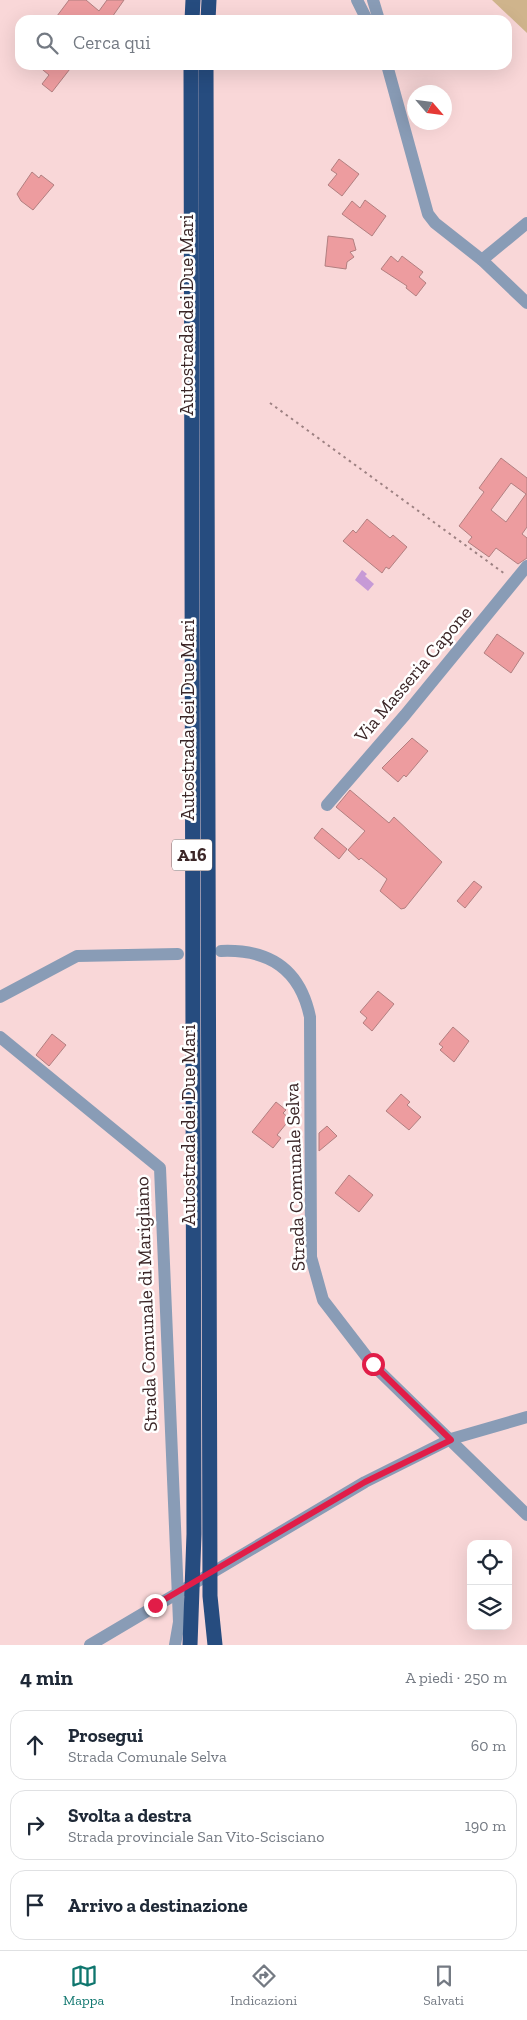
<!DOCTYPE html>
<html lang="it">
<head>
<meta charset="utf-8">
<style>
  body { margin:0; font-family:"Zilla Slab",serif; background:#f6f6f7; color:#1f2937 }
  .controls { position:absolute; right:15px; bottom:15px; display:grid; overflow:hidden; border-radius:10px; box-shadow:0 5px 20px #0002 }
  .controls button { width:45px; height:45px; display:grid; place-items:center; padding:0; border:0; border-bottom:1px solid #e0e1e3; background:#fff; color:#1f2937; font:25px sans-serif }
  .compass { position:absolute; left:407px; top:85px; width:45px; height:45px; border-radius:50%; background:#fff; box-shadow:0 5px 20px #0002; rotate:118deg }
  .stop { position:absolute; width:15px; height:15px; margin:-11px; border:4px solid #e11d48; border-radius:50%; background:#fff }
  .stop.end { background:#e11d48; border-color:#fff; box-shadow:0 1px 5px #0008 }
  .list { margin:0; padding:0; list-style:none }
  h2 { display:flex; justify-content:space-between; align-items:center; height:65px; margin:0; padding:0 20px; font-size:21px }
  h2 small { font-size:16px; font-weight:400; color:#747a83 }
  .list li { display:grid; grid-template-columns:32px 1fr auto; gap:15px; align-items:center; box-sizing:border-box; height:70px; margin:0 10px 10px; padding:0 10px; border:1px solid #e0e1e3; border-radius:15px }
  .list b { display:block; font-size:19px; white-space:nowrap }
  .list p { margin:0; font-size:16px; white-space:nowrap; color:#747a83 }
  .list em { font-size:16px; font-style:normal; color:#747a83 }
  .icon { flex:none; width:28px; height:28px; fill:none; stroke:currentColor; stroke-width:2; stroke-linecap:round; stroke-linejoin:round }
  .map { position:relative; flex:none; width:527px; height:1645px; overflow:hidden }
  .search { position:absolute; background:#fff; box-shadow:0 5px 20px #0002; left:15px; right:15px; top:15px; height:55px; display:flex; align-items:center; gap:12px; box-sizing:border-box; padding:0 18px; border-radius:15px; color:#747a83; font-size:19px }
  .sheet { height:305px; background:#fff }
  nav { display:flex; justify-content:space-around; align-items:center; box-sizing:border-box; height:70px; border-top:1px solid #e0e1e3; background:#fff; font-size:14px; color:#747a83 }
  nav a { display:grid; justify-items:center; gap:2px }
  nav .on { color:#0f766e }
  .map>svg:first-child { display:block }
  .green { fill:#cfb48c }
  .water { fill:#c69ad6 }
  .building { fill:#ed9c9f; stroke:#b27f80; fill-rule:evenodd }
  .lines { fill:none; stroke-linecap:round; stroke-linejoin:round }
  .path { stroke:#9d8182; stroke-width:2; stroke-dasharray:2.5 4; stroke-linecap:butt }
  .minor { stroke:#899cb6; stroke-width:12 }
  .tertiary { stroke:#899cb6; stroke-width:12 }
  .motorway { stroke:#264c7f; stroke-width:15 }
  .route { stroke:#e11d48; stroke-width:6 }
  .labels { text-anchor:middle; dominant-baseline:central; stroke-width:5; stroke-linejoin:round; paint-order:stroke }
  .shield { fill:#fff; stroke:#766768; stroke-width:1 }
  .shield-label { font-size:18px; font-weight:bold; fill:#3b2627 }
  .street-label { font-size:19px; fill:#3b2627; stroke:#fff }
</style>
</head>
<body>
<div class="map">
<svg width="527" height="1645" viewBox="0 0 527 1645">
  <rect width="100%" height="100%" fill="#f9d7d8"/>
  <polygon class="green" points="492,0 527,0 527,33"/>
  <polygon class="water" points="362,570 367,574 365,576 374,584 368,591 355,580"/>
  <g class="building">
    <polygon points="69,0 86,0 99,11 107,0 124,0 110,20 54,20"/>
    <polygon points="37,65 73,65 52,92 42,84 49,75"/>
    <polygon points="339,159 359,174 342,196 328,185 337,174 331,170"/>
    <polygon points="32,172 39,178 41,175 54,185 33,210 21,201 17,194"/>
    <polygon points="365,200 386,216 372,236 342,214 352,201 360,208"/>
    <polygon points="328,236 353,239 356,250 350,252 354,257 347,262 346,269 325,266"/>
    <polygon points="391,256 398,262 402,256 423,272 419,277 426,283 416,296 406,288 407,286 381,269"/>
    <path d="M501,458L527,478V527L522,534L527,538V558L518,564L496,548L489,557L468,542L472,537L459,526L484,492L479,488ZM511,483L526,494L506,522L491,510Z"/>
    <polygon points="367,519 390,538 393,535 407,547 389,569 386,567 382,573 343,541 353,530 356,533"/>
    <polygon points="497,634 524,653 511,673 484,653"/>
    <polygon points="412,738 428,751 406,777 404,775 398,782 382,768"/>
    <polygon points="350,790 389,823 394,817 442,862 405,908 401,909 380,891 387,879 361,858 359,860 348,850 365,831 336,807"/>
    <polygon points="322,828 347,849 339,859 314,838"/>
    <polygon points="474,881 482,887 465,908 457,901"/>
    <polygon points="378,991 394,1004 372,1031 363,1023 367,1018 360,1012"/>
    <polygon points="453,1027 469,1041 454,1062 440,1050 443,1047 439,1044"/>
    <polygon points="52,1034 66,1045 49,1066 36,1055"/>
    <polygon points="401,1094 410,1102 407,1105 421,1117 409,1130 386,1111"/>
    <polygon points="276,1102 286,1110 283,1113 290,1119 277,1135 281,1138 273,1148 252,1132"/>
    <polygon points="327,1126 337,1136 319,1151 319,1133"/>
    <polygon points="349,1175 373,1195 359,1212 335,1193"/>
  </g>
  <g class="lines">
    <polyline class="path" points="270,403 505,574"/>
    <g class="minor">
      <polyline points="357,0 367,20"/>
      <polyline points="373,0 379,20"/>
      <polyline points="387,65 428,214 435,223 482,260 527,303"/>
      <polyline points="482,260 527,223"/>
      <polyline points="327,805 405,715 527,566"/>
      <path d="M221,951C269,949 300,969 310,1017L311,1257L323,1300L373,1365L527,1515"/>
      <polyline points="0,997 77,956 178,954"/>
      <polyline points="0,1037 160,1168 179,1622 175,1645"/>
    </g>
    <polyline class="tertiary" points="90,1645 365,1482 451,1439 527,1417"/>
    <g class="motorway">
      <polyline points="192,20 193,0"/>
      <polyline points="208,20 209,0"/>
      <polyline points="206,65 210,1596 215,1645"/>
      <polyline points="190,1645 194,1534 191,65"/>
    </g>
  </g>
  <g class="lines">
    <polyline class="route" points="155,1605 365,1482 451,1440 373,1364"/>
  </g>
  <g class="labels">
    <rect class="shield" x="172" y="839.5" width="40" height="31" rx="4"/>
    <g class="shield-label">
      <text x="192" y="855">A16</text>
    </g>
    <g class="street-label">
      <text transform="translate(186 315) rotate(-90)">Autostrada dei Due Mari</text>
      <text transform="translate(413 674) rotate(-50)">Via Masseria Capone</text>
      <text transform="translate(187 720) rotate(-90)">Autostrada dei Due Mari</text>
      <text transform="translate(188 1125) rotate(-90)">Autostrada dei Due Mari</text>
      <text transform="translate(295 1177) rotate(-92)">Strada Comunale Selva</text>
      <text transform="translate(146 1304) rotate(-92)">Strada Comunale di Marigliano</text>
    </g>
  </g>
</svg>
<div class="controls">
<button><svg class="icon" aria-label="locate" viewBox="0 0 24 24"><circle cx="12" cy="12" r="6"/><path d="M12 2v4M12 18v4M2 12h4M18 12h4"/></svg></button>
<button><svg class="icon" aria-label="layers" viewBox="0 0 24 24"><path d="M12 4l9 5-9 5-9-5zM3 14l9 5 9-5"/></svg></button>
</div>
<svg class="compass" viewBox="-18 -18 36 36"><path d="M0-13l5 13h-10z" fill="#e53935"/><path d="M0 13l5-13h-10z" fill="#747a83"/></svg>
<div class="stop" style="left:373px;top:1364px"></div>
<div class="stop end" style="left:155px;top:1605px"></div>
<div class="search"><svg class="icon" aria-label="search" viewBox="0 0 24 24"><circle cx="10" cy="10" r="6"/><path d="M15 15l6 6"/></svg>Cerca qui</div>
</div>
<section class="sheet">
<h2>4 min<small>A piedi · 250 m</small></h2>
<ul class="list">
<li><svg class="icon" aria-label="ahead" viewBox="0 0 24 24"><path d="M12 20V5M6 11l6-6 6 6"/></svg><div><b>Prosegui</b><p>Strada Comunale Selva</p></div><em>60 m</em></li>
<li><svg class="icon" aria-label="right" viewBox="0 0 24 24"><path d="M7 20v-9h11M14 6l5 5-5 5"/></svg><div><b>Svolta a destra</b><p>Strada provinciale San Vito-Scisciano</p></div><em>190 m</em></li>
<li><svg class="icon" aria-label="arrive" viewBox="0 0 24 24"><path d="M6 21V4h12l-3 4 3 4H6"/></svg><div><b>Arrivo a destinazione</b></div></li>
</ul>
</section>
<nav>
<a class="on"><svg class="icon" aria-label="map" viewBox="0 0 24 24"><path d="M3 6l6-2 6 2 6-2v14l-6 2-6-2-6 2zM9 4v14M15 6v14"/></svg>Mappa</a>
<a><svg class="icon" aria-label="directions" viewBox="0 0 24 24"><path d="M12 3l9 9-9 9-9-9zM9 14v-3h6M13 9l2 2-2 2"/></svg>Indicazioni</a>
<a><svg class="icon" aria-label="saved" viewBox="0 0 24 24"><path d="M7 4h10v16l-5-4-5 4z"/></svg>Salvati</a>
</nav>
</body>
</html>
